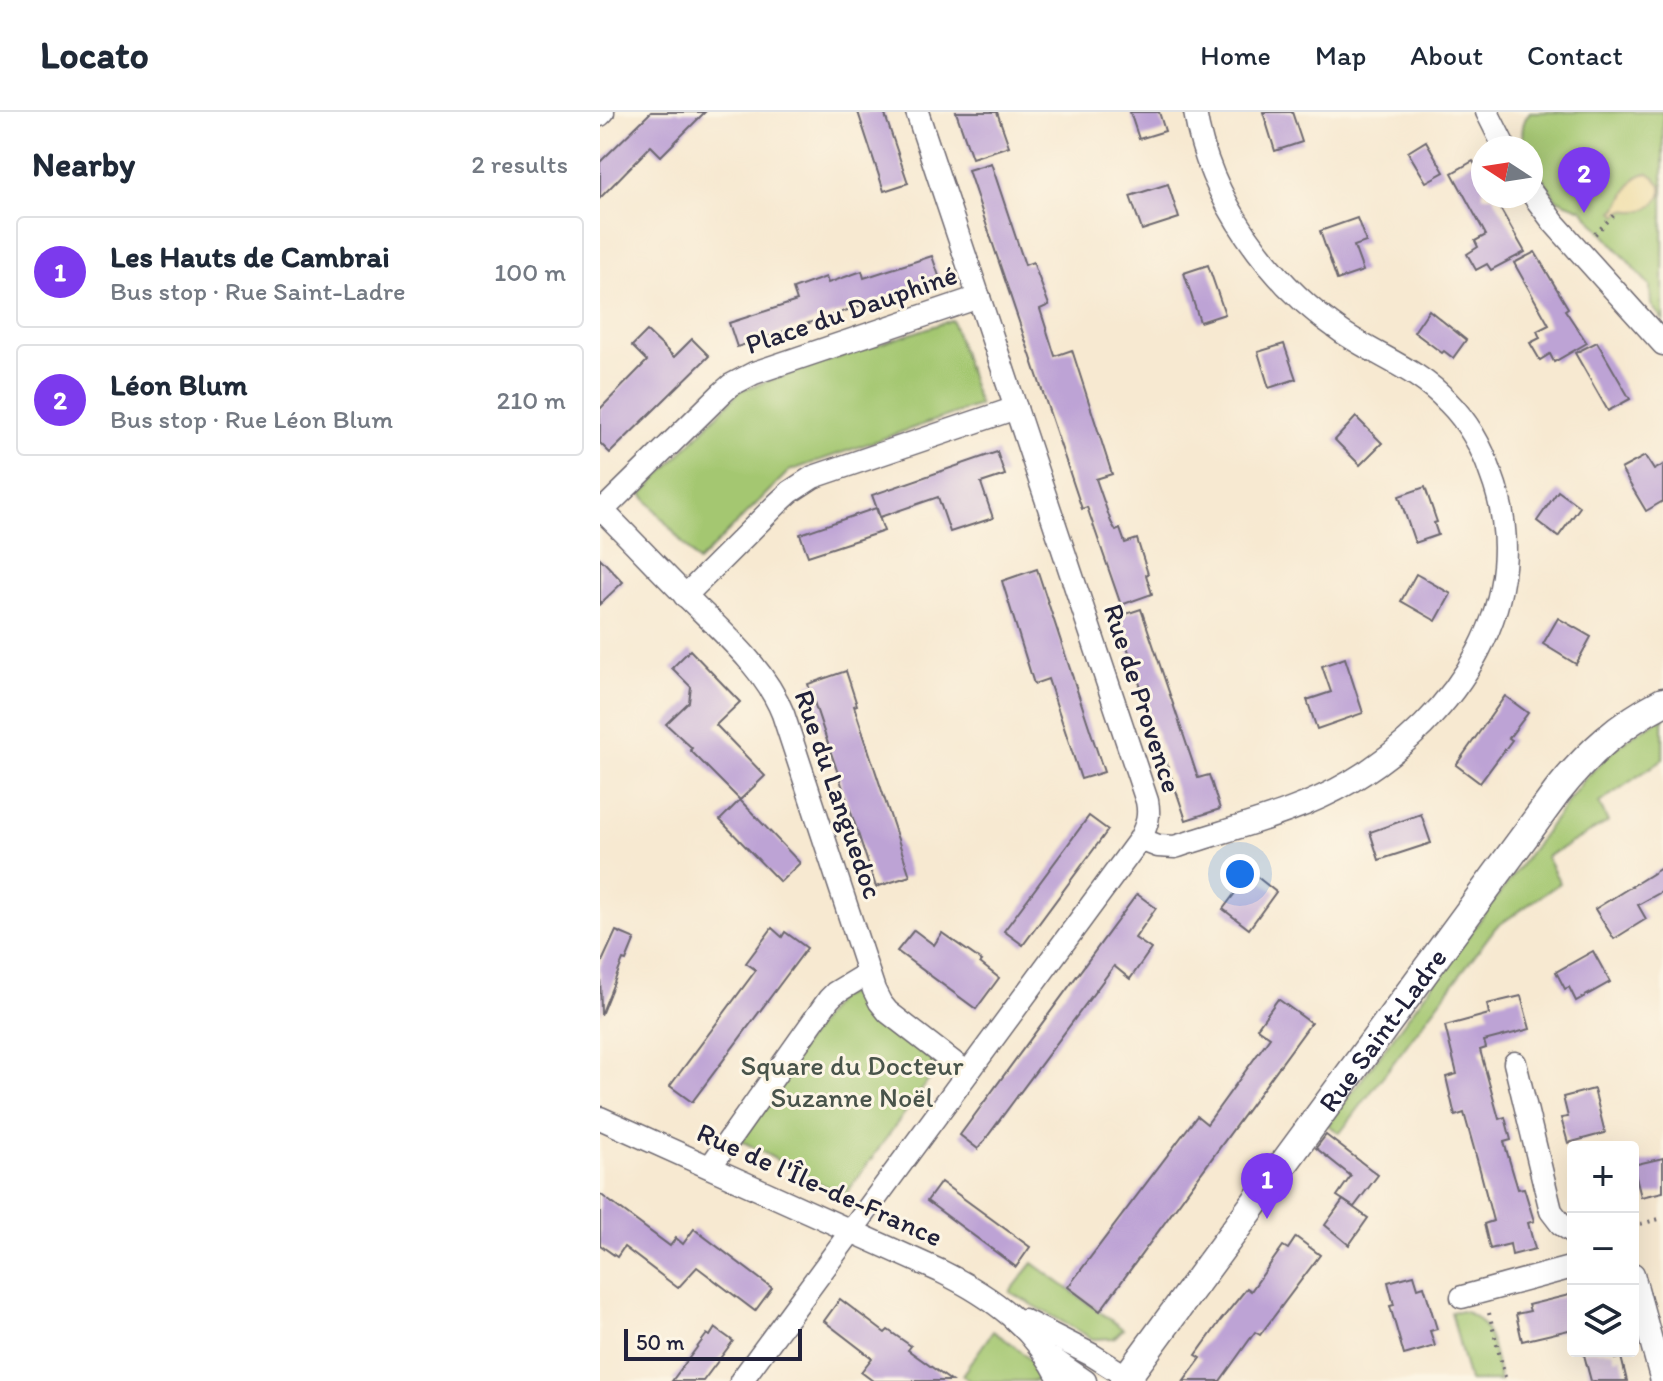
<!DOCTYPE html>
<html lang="en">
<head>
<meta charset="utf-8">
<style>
  body { margin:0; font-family:Itim,sans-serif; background:#f2f2f3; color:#1f2937 }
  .controls { position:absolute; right:24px; bottom:24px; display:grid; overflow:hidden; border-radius:8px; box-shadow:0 8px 32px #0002 }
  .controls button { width:72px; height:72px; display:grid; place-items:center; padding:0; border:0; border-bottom:2px solid #e0e1e3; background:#fff; color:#1f2937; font:40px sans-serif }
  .compass { position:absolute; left:871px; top:24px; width:72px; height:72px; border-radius:50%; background:#fff; box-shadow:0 8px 32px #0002; rotate:282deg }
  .scale { position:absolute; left:24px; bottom:20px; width:178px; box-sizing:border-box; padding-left:8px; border:4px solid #22223b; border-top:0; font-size:22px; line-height:28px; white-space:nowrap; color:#22223b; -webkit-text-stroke:6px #fcf5e5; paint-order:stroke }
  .you { position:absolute; left:640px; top:762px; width:28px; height:28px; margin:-20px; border:6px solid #fff; border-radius:50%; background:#1a73e8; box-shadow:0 0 0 12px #1a73e833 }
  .badge { display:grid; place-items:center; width:52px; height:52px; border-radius:50%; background:#7c3aed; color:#fff; font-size:26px; font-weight:700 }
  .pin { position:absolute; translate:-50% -66px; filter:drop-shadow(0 2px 4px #0008) }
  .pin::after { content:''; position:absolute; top:42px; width:28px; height:24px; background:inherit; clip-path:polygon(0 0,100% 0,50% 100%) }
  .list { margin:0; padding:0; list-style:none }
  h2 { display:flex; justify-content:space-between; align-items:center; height:104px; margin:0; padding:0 32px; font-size:34px }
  h2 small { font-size:26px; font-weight:400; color:#747a83 }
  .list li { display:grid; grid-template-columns:52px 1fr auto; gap:24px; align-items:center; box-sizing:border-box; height:112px; margin:0 16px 16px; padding:0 16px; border:2px solid #e0e1e3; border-radius:8px }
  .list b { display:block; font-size:30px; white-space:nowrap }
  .list p { margin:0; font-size:26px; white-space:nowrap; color:#747a83 }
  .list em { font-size:26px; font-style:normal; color:#747a83 }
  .icon { flex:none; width:44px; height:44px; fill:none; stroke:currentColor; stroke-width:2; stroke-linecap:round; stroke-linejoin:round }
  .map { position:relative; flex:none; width:1063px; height:1269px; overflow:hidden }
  header { display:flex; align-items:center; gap:48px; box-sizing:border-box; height:112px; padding:0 40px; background:#fff; border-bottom:2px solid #e0e1e3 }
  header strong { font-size:38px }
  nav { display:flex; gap:44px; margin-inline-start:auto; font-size:28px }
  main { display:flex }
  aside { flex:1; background:#fff }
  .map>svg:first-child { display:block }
  .green { fill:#a4c771; stroke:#637456; stroke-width:2 }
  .sand { fill:#eeda9e; stroke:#887e6c; stroke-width:2 }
  .building { fill:#bda3d5 }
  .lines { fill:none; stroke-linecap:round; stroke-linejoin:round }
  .minor-casing { stroke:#6d6870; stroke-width:25 }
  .tertiary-casing { stroke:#6d6870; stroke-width:31 }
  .path { stroke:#6d6870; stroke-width:4; stroke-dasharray:2 6; stroke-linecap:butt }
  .minor { stroke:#fff; stroke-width:22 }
  .tertiary { stroke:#fff; stroke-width:28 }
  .labels { text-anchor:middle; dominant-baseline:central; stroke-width:6; stroke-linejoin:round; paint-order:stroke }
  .street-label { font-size:28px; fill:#22223b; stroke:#fcf5e5 }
  .park-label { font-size:28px; fill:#49544b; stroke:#fcf5e5 }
</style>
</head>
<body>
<header>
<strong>Locato</strong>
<nav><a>Home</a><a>Map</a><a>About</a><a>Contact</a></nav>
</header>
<main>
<aside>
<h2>Nearby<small>2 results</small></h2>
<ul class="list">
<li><span class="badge">1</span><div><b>Les Hauts de Cambrai</b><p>Bus stop · Rue Saint-Ladre</p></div><em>100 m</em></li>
<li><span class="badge">2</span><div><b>Léon Blum</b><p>Bus stop · Rue Léon Blum</p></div><em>210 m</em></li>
</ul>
</aside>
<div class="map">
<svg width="1063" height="1269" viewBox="0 0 1063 1269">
  <rect width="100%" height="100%" fill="#fcf5e5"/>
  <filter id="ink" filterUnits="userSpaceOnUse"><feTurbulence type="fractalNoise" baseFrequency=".0125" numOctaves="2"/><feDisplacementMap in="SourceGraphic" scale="16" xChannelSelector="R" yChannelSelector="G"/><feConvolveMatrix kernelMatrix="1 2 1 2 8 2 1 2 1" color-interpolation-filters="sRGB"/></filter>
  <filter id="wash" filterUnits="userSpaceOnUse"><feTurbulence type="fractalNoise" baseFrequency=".006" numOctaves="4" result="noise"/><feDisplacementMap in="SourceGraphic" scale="32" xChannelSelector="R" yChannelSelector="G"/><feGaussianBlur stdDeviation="1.8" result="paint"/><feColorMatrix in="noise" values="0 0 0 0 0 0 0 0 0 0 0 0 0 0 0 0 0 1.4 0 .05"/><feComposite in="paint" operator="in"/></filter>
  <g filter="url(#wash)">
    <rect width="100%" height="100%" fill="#f7e9d1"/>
    <g class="green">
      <path d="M930,0H1063V208L1051,193L1050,174L982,97L956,87L931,46V36H925C921,24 921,10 930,0Z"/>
      <polygon points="352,208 379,293 189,359 98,450 42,382 141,278"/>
      <polygon points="1063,605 1063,647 999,691 1008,710 946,745 960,771 896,815 740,1021 728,1013 983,669 1013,638 1035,622"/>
      <polygon points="258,878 268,898 339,954 244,1084 136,1026 237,886"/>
      <polygon points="433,1151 523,1217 514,1226 493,1227 410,1180"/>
      <path d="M856,1199C891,1199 894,1243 900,1269H869L851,1200Z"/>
      <path d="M393,1219C414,1233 432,1246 445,1269H370L362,1263Z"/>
    </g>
    <path class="sand" d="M1048,61L1055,66L1061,73V84C1050,98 1041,101 1024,98L1018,103L1014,99C1028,87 1027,64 1048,61Z"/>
    <g id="blocks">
      <g class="building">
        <polygon points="51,0 105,0 61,44 51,34 0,86 0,50"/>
        <polygon points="258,0 284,0 308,71 284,79"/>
        <polygon points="356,0 397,0 409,34 372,46"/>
        <polygon points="530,0 559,0 565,19 539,27"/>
        <polygon points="663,0 692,0 702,30 675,39"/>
        <polygon points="826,29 844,60 826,70 808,40"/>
        <polygon points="873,49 883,67 883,84 893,84 925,140 891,158 887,152 876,158 867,142 878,135 875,129 886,123 852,61"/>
        <polygon points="391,51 425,153 433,150 449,193 440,197 455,244 472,238 512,362 496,367 511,410 516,419 520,417 525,431 537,427 548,462 546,463 552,482 521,493 487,395 482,397 368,58"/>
        <polygon points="568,72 579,106 542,118 530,84"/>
        <polygon points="757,106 766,130 754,134 763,159 737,168 720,119"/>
        <polygon points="935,140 968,196 965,198 987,231 954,250 950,242 940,248 930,231 940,226 937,219 949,213 914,151"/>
        <polygon points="332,144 340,167 137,235 129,211 197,189 193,177 226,165 228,171 262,159 264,166"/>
        <polygon points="608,153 625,202 600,210 584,161"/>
        <polygon points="829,198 866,228 853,246 844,239 842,241 814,220"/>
        <polygon points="47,219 74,245 92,227 109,244 10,341 0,331 0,297 47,249 32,234"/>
        <polygon points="997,230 1030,287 1008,299 975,241"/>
        <polygon points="684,232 696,267 669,276 658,240"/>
        <polygon points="756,305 782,331 760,353 735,328"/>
        <polygon points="397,340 405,363 381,371 393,406 350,420 338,385 280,405 272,383"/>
        <polygon points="1045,344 1054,358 1063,353 1063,389 1046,399 1021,357"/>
        <polygon points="825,375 837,410 834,411 838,423 815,431 799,384"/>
        <polygon points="958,379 980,395 958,425 937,409"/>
        <polygon points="276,396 284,419 208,444 200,422"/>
        <polygon points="0,446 23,470 0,492"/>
        <polygon points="437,457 504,660 481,667 448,567 434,572 402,469"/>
        <polygon points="816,462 851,482 836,509 801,489"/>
        <polygon points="541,497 598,666 609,663 620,697 586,708 517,505"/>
        <polygon points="958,506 991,525 976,552 943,532"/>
        <polygon points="90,538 140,590 116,613 165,664 140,688 90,638 92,636 66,612 89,590 91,575 72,556"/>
        <polygon points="745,546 763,601 717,617 707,588 731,580 722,554"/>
        <polygon points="246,559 257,593 254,594 310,764 276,775 208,572"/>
        <polygon points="905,584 928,601 909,626 912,628 880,671 856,653"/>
        <polygon points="140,688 200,751 180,770 120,708"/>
        <polygon points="821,702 831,731 779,748 770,720"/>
        <polygon points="489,704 508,718 423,833 404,819"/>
        <polygon points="1063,755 1063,779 1038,793 1046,807 1014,827 995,797"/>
        <polygon points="651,760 676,780 649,817 623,797"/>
        <polygon points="537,782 556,796 535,826 551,837 530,867 514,854 378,1037 360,1023"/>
        <polygon points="172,816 182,825 185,820 207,836 92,990 70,974 156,858 146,851"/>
        <polygon points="314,818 334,833 342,821 382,849 380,851 399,866 376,897 297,839"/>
        <polygon points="16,819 35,827 26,849 23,848 1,903 0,854"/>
        <polygon points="993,839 1010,870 976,889 969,875 965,877 956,860"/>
        <polygon points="921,884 930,917 884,929 886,936 880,938 899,1007 905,1005 911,1028 904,1030 914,1064 918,1077 924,1076 934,1109 928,1111 935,1137 912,1143 910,1132 890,1137 884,1112 893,1109 880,1058 864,1001 855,1004 846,965 857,962 845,914 889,902 887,892"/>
        <polygon points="678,887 711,911 500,1199 468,1175 597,1004 607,1012 670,925 657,916"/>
        <polygon points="994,977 1005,1021 968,1031 961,1006 968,1005 963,985"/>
        <polygon points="726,1023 778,1063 754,1095 737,1084 751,1064 716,1036"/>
        <polygon points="1063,1046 1063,1080 1041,1085 1033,1053"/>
        <polygon points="341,1070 430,1135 416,1155 327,1089"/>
        <polygon points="0,1082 70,1134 76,1126 83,1132 94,1117 172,1176 155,1199 97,1155 78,1176 24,1135 17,1145 0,1133"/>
        <polygon points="743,1088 768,1106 749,1133 725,1113"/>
        <polygon points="696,1125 720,1143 660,1223 655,1220 620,1269 584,1269 601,1246 596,1243 621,1208 647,1176 651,1179 683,1134 688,1137"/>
        <polygon points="814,1163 818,1176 824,1174 837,1217 830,1219 835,1234 804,1243 790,1194 794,1193 788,1170"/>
        <polygon points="973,1182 973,1217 922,1229 916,1202 930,1199 928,1193"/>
        <polygon points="240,1187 285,1221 288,1218 311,1234 308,1238 351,1269 273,1269 261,1260 272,1246 224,1209"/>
        <polygon points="115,1216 133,1229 103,1269 72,1269 107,1222 110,1224"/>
        <polygon points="983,1239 1013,1239 1015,1247 1021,1245 1027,1269 991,1269"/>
      </g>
    </g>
  </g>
  <g filter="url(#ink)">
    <use href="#blocks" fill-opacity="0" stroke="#6d6870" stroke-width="2"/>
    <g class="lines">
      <defs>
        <g id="minor">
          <polyline points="887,0 905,36"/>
          <polyline points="0,3 3,0"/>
          <polyline points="931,80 954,111 1063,232"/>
          <path d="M0,396C29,425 57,455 86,484C121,519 165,556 183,602L274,878L280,890L288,900L367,961"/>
          <polyline points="0,401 122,281 131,273 154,261 379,185"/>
          <polyline points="85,484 177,392 190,380 213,365 416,296"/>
          <path d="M540,727L558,734L575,735C632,716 698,701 750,670C856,607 939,487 891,362C882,335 868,310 848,290C819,258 777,244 742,220C670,171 609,87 595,0"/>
          <polyline points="915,951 951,1099 961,1112 973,1120"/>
          <path d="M0,1006L340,1159C393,1185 434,1215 461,1269"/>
          <polyline points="110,1055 229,887 235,881 268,861"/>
          <polyline points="1033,1162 1062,1269"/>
          <polyline points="862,1185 973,1155"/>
          <polyline points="423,1208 492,1243 527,1265"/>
          <polyline points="453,1247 485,1269"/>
          <path d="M141,1269L540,727C547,713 550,704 547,689L317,0"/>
        </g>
        <g id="tertiary">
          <path id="s1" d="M524,1269L957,680C988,641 1019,613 1063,590"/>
        </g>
      </defs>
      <use href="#minor" class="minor-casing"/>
      <use href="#tertiary" class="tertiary-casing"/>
      <g class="path">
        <polyline points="995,122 1016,101"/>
        <polyline points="1033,1114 1063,1106"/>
        <polyline points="889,1201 906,1269"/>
      </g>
      <use href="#minor" class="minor"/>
      <use href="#tertiary" class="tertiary"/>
    </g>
  </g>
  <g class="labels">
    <g class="street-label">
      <text transform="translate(251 197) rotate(-19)">Place du Dauphiné</text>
      <text transform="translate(543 586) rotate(72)">Rue de Provence</text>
      <text transform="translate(239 682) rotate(71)">Rue du Languedoc</text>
      <text stroke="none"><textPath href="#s1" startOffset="436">Rue Saint-Ladre</textPath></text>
      <text transform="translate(220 1072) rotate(24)">Rue de l'Île-de-France</text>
    </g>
    <g class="park-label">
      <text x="252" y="953">Square du Docteur<tspan x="252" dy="32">Suzanne Noël</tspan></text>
    </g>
  </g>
</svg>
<div class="controls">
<button>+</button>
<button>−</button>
<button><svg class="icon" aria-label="layers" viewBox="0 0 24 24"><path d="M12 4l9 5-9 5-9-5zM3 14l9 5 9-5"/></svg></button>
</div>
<svg class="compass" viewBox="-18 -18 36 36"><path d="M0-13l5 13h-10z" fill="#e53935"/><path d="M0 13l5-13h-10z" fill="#747a83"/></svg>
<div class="scale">50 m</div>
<div class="you"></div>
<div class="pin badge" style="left:667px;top:1107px">1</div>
<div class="pin badge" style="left:984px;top:101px">2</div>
</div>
</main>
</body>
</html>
